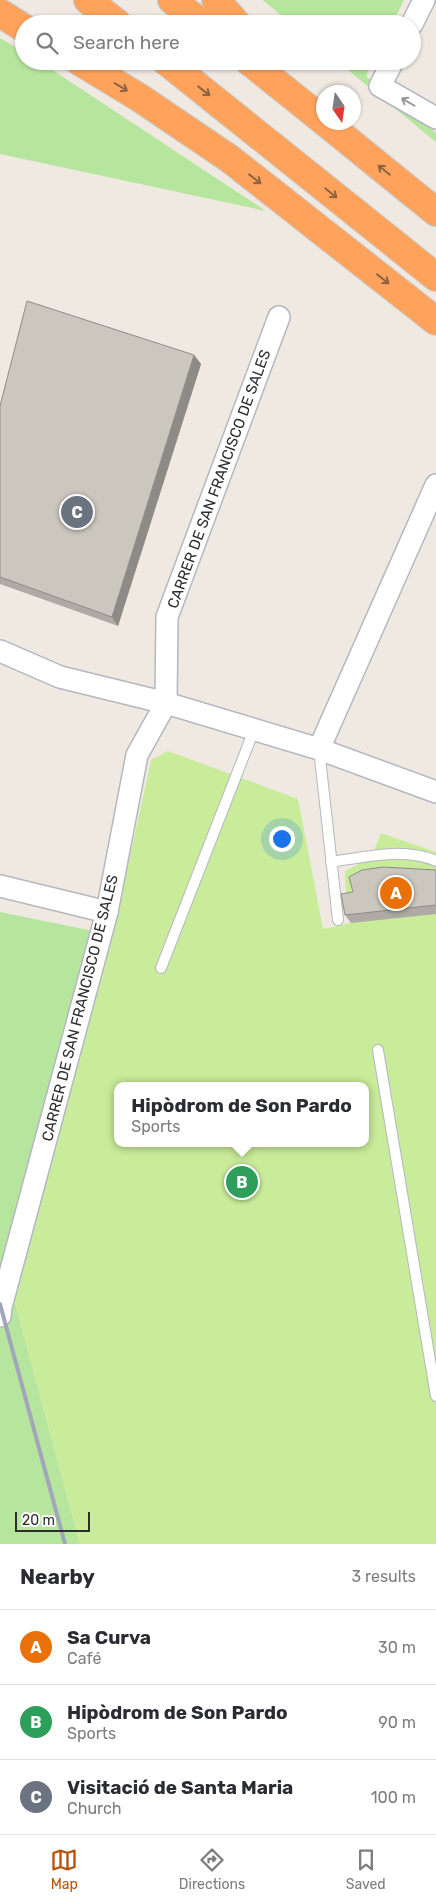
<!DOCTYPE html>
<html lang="en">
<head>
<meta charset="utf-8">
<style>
  body { margin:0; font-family:Rubik,sans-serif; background:#f7f7f7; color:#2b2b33 }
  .compass { position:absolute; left:316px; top:85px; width:45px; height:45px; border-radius:50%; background:#fff; box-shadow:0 1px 4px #0004; rotate:167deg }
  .scale { position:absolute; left:15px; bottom:12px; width:75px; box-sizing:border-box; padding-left:5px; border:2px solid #2e2e2e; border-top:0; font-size:14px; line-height:18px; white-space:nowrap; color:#2e2e2e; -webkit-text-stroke:4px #fff; paint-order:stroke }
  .you { position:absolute; left:281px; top:838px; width:18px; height:18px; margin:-12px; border:4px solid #fff; border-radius:50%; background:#1a73e8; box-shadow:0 0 0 8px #1a73e833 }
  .badge { display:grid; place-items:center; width:32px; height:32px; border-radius:50%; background:#b45309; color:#fff; font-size:16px; font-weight:700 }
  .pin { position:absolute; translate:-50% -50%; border:2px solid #fff; box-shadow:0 1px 5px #0006 }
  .popup { position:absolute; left:114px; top:1082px; width:255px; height:65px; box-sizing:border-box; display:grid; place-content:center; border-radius:10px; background:#fff; filter:drop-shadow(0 1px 4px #0005); font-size:16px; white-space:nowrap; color:#7c7c81 }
  .popup b { font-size:19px; color:#2b2b33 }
  .popup::after { content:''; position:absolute; left:50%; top:100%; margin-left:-10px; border:10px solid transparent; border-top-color:#fff }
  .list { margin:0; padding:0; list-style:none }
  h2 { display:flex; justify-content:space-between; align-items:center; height:65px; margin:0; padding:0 20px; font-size:21px }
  h2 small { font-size:16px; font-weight:400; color:#7c7c81 }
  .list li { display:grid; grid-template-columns:32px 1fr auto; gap:15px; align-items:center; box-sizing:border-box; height:75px; padding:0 20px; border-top:1px solid #e1e1e2 }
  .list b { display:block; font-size:19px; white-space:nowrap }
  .list p { margin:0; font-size:16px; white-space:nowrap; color:#7c7c81 }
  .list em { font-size:16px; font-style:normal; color:#7c7c81 }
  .icon { flex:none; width:28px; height:28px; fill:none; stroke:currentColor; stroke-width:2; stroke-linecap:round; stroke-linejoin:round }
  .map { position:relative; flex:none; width:436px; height:1544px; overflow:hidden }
  .search { position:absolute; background:#fff; box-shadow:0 1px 4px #0004; left:15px; right:15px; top:15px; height:55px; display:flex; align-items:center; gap:12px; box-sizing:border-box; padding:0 18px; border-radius:28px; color:#7c7c81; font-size:19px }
  .sheet { height:290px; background:#fff }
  nav { display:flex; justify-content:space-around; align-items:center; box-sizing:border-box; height:70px; border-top:1px solid #e1e1e2; background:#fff; font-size:14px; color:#7c7c81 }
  nav a { display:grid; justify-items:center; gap:2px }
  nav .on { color:#b45309 }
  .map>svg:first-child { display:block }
  .grass { fill:#b6e59e }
  .pitch { fill:#c9ec9a; fill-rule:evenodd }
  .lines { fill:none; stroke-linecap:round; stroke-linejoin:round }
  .service-casing { stroke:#b4b7c1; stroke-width:12 }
  .minor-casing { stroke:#b4b7c1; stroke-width:24 }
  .motorway-casing { stroke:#c9c9c9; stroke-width:30 }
  .service { stroke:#fff; stroke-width:10 }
  .minor { stroke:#fff; stroke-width:21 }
  .motorway { stroke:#ffa35c; stroke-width:28 }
  .rail { stroke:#a3a6b8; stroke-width:4 }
  .wall { fill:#afaba4 }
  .shaded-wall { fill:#8e8b86 }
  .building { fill:#cbc7bf; stroke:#8e8b86 }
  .oneway { stroke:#8c6343 }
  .oneway2 { stroke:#969696 }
  .labels { text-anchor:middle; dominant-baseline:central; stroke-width:4; stroke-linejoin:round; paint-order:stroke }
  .street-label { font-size:15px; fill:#2e2e2e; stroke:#fff }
</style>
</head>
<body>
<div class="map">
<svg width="436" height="1544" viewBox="0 0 436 1544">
  <rect width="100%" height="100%" fill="#efe9e1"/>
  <g class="grass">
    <polygon points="263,0 404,0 392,24 291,24"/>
    <polygon points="0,38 24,52 24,61 39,61 54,71 266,211 0,154"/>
    <polygon points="337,61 373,61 366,76 436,133 436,142"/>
    <polygon points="0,912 113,935 15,1303 80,1544 0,1544"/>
  </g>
  <path class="pitch" d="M168,751L298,799L323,929L351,923L346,902L345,871L375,856L374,851L381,833L436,852V1544H80L15,1303L113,935L151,760ZM118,1086H366V1143H118Z"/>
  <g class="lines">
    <defs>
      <g id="service">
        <polyline points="319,749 338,920"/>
        <path d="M331,862C365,857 404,847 436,861"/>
        <polyline points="161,968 254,730"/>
        <polyline points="378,1050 436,1396"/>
      </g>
      <g id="minor">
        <polyline points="412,24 424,0"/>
        <polyline points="393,61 380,86 436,118"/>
        <polyline points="0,651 60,677 166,703 167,617 279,317"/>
        <polyline points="319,749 436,485"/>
        <polyline points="0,886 107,912"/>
        <polyline points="0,1316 1,1307 107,912 137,755 166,703 319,749 436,792"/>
      </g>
      <g id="motorway">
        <polyline points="88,0 118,24"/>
        <polyline points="172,0 202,24"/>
        <polyline points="216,0 237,24"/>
        <polyline points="0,13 24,28"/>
        <polyline points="79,61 140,98 230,159 436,321"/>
        <polyline points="166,61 436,277"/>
        <polyline points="249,61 324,121"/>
        <polyline points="325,122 436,212"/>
      </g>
    </defs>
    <use href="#service" class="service-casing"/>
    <use href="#minor" class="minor-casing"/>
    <use href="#motorway" class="motorway-casing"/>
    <use href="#service" class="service"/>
    <use href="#minor" class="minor"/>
    <use href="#motorway" class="motorway"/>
    <polyline class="rail" points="0,1304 65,1544"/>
  </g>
  <g class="wall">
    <polygon points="194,355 201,364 118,626 0,584 0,406"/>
    <polygon points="436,870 436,914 351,923 345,915 353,892"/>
  </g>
  <polygon class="shaded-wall" points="194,355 201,364 118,626 112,617"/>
  <g class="building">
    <polygon points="27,301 194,355 112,617 0,577 0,406"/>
    <polygon points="383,867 436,870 436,905 345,915 341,894 353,892 349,877 362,870"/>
  </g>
  <defs><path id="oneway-shaft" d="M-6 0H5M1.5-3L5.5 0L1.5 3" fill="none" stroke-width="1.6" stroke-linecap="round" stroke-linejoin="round" transform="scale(1.25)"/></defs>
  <g class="oneway">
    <use href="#oneway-shaft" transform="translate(121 87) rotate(31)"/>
    <use href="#oneway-shaft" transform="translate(204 91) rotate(38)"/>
    <use href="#oneway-shaft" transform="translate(384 170) rotate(-141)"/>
    <use href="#oneway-shaft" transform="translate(255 179) rotate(38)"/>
    <use href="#oneway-shaft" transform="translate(331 193) rotate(39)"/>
    <use href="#oneway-shaft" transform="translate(383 279) rotate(38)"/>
  </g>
  <use class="oneway2" href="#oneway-shaft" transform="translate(408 102) rotate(-150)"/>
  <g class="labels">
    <g class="street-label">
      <text transform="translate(219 479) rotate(-70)">CARRER DE SAN FRANCISCO DE SALES</text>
      <text transform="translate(80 1008) rotate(-76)">CARRER DE SAN FRANCISCO DE SALES</text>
    </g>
  </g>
</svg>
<svg class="compass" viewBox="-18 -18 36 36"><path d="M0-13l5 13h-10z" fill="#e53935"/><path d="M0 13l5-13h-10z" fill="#7c7c81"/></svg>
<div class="scale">20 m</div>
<div class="you"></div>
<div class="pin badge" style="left:396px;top:893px;background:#e8710a">A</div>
<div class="pin badge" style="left:242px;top:1182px;background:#2e9e5b">B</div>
<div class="popup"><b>Hipòdrom de Son Pardo</b>Sports</div>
<div class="pin badge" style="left:77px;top:512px;background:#6b7280">C</div>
<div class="search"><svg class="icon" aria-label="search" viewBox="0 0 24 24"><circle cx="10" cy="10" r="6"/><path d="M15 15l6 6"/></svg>Search here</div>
</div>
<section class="sheet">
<h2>Nearby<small>3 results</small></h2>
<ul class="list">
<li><span class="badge" style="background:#e8710a">A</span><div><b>Sa Curva</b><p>Café</p></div><em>30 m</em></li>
<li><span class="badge" style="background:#2e9e5b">B</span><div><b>Hipòdrom de Son Pardo</b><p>Sports</p></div><em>90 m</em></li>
<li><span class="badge" style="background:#6b7280">C</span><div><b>Visitació de Santa Maria</b><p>Church</p></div><em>100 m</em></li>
</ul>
</section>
<nav>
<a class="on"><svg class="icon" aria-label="map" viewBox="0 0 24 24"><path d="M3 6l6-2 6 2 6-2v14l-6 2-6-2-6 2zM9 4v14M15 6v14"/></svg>Map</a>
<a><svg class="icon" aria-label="directions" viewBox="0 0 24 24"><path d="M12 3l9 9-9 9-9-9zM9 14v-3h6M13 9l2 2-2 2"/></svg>Directions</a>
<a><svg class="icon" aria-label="saved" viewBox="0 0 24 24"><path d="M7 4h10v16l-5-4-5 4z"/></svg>Saved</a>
</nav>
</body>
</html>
